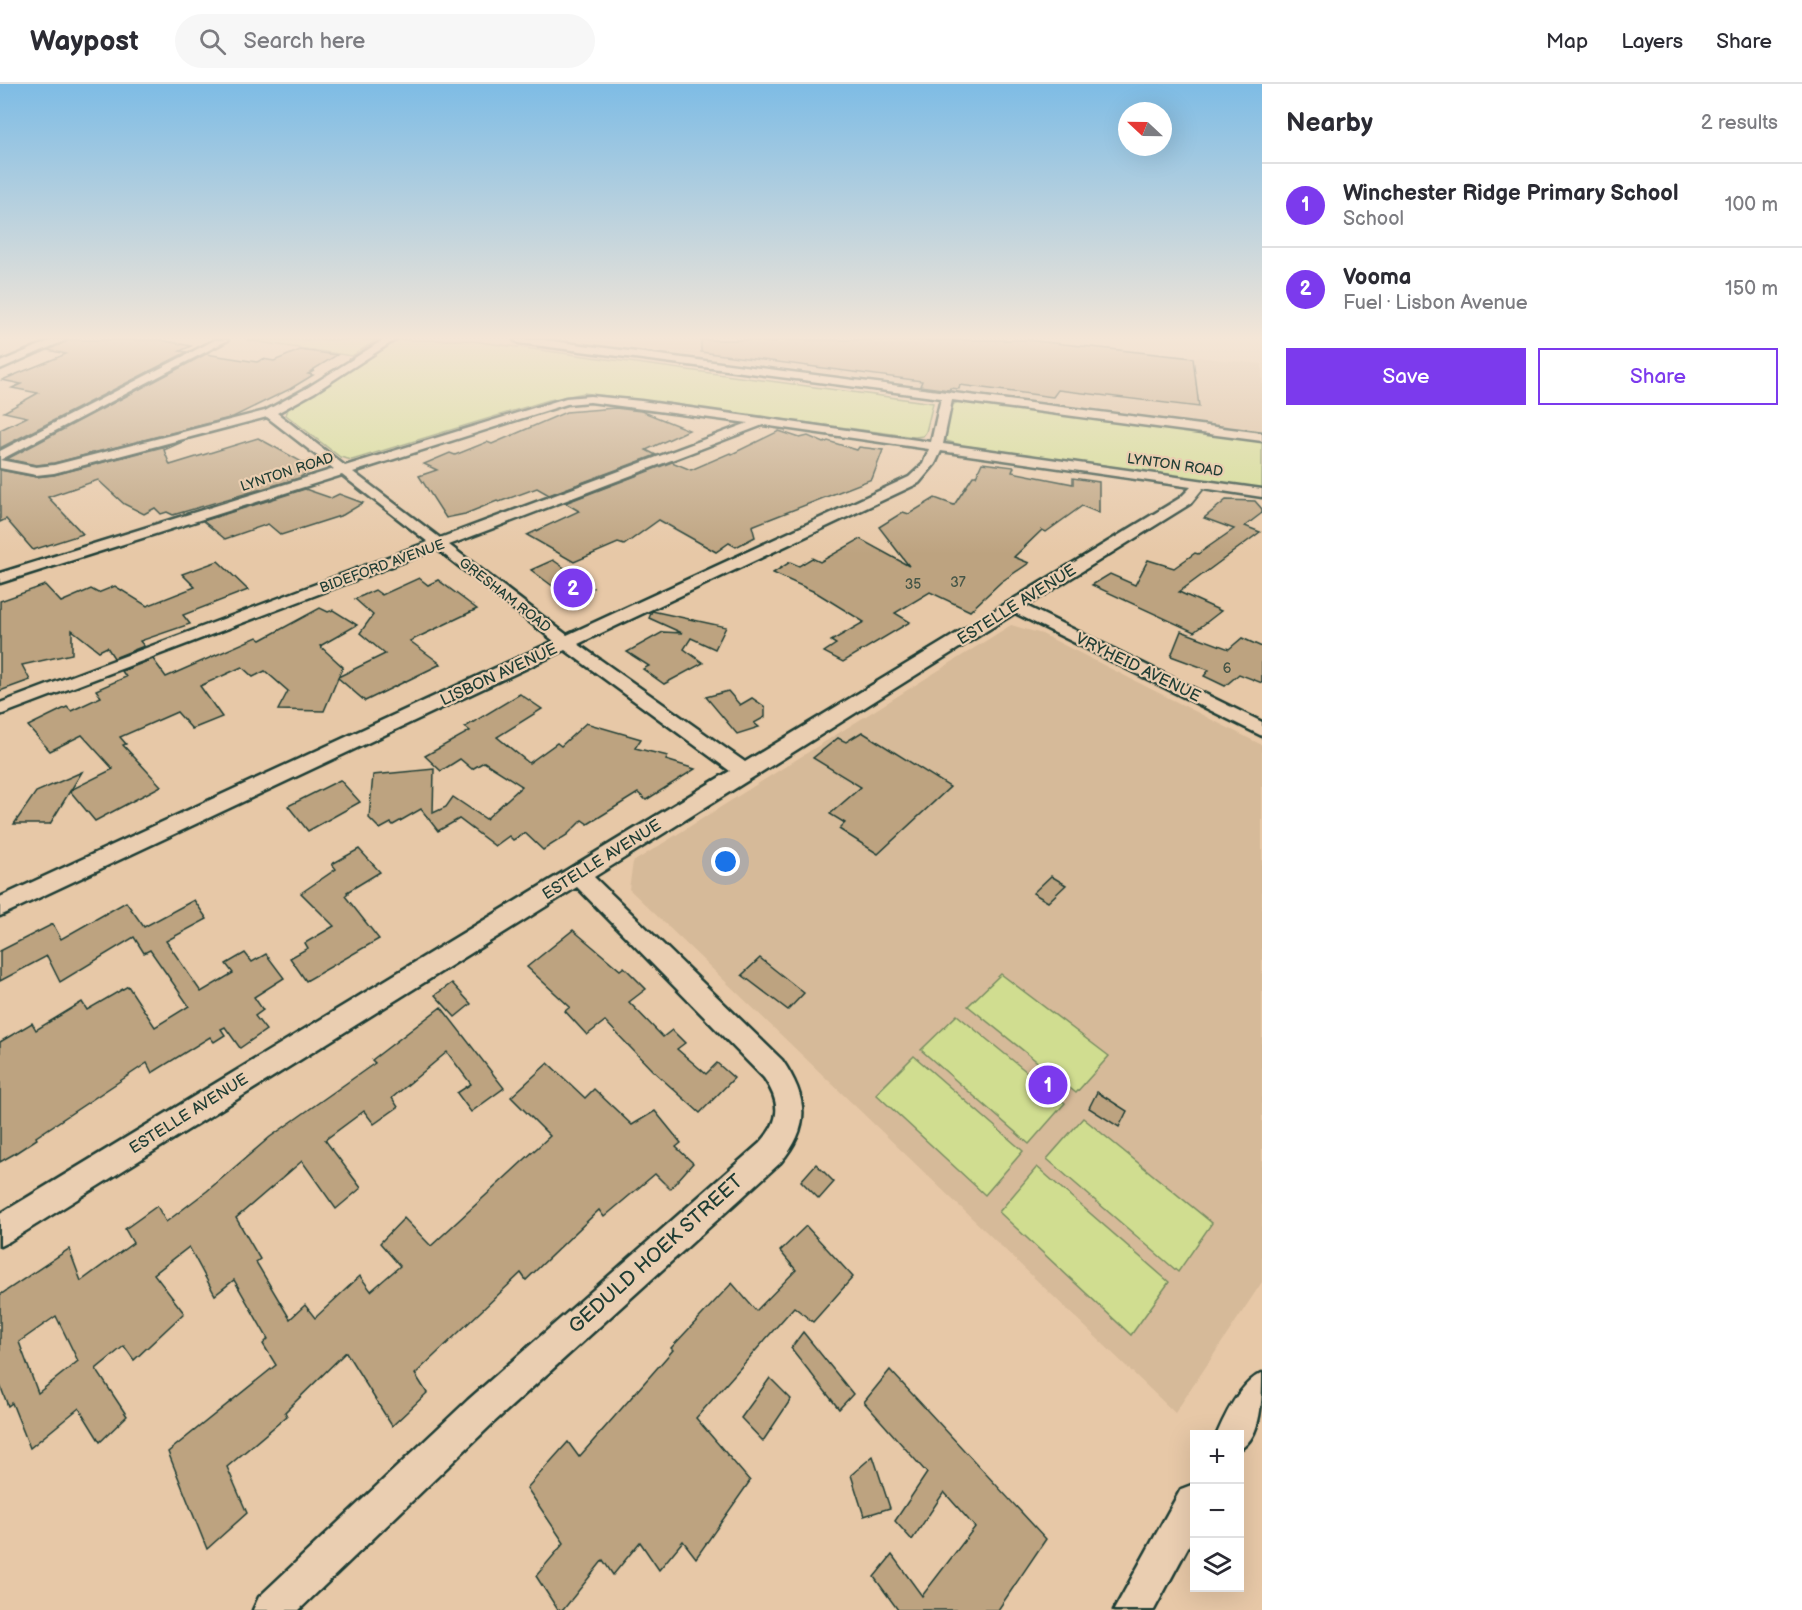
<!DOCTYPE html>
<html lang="en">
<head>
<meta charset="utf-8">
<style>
  body { margin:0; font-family:"Balsamiq Sans",sans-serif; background:#f7f7f7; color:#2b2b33 }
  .controls { position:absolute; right:18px; bottom:18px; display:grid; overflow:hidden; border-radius:0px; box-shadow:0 6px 24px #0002 }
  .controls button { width:54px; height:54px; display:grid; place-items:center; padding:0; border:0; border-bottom:2px solid #e1e1e2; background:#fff; color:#2b2b33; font:30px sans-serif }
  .compass { position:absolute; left:1118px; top:18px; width:54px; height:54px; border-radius:50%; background:#fff; box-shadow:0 6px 24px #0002; rotate:292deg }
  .you { position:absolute; left:726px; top:778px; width:21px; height:21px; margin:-15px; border:4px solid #fff; border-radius:50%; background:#1a73e8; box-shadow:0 0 0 9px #1a73e833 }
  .badge { display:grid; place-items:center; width:39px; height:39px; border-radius:50%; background:#7c3aed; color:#fff; font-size:20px; font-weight:700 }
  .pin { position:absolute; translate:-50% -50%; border:3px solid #fff; box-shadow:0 2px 6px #0006 }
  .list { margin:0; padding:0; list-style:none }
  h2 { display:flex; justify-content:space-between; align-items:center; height:78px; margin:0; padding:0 24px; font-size:26px }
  h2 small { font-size:20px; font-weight:400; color:#7c7c81 }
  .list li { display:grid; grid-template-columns:39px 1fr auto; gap:18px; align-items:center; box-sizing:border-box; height:84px; padding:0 24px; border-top:2px solid #e1e1e2 }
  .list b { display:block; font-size:22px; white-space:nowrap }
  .list p { margin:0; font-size:20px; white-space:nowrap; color:#7c7c81 }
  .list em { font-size:20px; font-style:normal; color:#7c7c81 }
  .actions { display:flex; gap:12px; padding:18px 24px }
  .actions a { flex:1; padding:14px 0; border:2px solid #7c3aed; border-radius:0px; text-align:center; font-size:21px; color:#7c3aed }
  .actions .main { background:#7c3aed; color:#fff }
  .icon { flex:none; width:33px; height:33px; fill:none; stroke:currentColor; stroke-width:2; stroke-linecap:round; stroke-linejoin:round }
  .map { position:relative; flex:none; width:1262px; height:1526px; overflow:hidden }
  header { display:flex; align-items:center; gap:36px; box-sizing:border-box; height:84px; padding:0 30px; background:#fff; border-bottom:2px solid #e1e1e2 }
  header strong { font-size:28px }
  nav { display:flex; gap:33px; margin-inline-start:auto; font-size:21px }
  .search { width:420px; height:54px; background:#f7f7f7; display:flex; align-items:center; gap:15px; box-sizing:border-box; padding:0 21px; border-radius:33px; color:#7c7c81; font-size:22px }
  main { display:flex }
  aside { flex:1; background:#fff }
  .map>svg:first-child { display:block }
  .built { fill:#d6ba99 }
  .green { fill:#d0dd90; stroke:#788d62; stroke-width:1.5 }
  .building { fill:#bda380; stroke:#1f3d34; stroke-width:1.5; fill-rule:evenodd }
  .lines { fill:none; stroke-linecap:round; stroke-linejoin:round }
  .street-casing { stroke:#1f3d34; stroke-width:5 }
  .street { fill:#eaceb1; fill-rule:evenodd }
  .labels { text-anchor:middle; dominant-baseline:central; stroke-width:4.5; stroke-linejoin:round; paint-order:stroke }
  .far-street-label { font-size:14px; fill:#1f3d34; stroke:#eaceb1 }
  .number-label { font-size:14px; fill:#465647 }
  .street-label { font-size:16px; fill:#1f3d34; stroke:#eaceb1 }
  .near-street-label { font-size:20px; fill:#1f3d34; stroke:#eaceb1 }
</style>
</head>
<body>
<header>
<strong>Waypost</strong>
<div class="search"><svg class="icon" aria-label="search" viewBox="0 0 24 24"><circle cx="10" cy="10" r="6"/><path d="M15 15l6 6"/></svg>Search here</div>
<nav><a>Map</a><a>Layers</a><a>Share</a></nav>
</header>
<main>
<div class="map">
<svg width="1262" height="1526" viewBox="0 0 1262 1526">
  <rect width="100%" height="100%" fill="#e7c8a7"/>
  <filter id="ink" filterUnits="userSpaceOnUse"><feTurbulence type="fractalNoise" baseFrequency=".0167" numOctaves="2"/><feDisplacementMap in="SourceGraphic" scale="12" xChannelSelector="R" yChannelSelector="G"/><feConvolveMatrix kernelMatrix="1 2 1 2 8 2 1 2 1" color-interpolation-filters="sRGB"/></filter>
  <g filter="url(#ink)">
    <g class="built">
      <polygon points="574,256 1037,256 1262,280 1262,346"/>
      <polygon points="1011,541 1042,550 1262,661 1262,1198 1175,1329 629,805 633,778"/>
    </g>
    <g class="green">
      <polygon points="246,256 377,256 352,272"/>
      <polygon points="396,256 465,256 933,319 926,348 923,352 915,353 584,309 549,316 352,376 340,373 286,331 288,325 296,319"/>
      <polygon points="960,317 1262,356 1262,404 960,361 947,357 944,353 950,322"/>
      <polygon points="1001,890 1109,972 1076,1009 968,922"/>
      <polygon points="957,931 1065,1019 1029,1060 921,966"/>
      <polygon points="914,972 1023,1067 985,1111 876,1010"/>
      <polygon points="1083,1034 1212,1139 1178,1188 1047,1075"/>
      <polygon points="1037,1083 1169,1198 1131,1251 999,1128"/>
    </g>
    <g class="building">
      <polygon points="68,256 161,256 191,262 180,267 187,268 0,364 0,346 27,333 4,328 38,309 12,304 21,300 2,296 66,270 48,266"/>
      <polygon points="701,256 752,256 775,259 777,256 1026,256 1193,274 1199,323 1058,306 1053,313 960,301 959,305 950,304 949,306 920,302 922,297 701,268"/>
      <polygon points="300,266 337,271 311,287 314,287 308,290 313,291 290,305 233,333 54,379 36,381 7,375 206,270 257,278 263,275 274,277"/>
      <polygon points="615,324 641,327 689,346 646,366 656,371 549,411 537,404 499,418 497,417 465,430 446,434 419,392 437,386 424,380 450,369 455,371 487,358 492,360 566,328"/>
      <polygon points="779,347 800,354 808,352 824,359 828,357 857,366 859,363 883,366 872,395 752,442 755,453 736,463 729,459 716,468 659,436 624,461 618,459 574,478 527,451 579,427 565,419 672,378 691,386 730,369 732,370"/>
      <polygon points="258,354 313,384 299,394 173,431 167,428 161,430 155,424 144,430 124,420 98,396 48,413 83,450 33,466 6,435 0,438 0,386 36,393 54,391 182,358 164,366 170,381"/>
      <polygon points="982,379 1014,383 1012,388 1073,400 1073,394 1099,398 1099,429 1082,422 1046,448 1042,446 1014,473 1029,479 1001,498 970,527 930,508 895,529 910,538 843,578 824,568 836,560 831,557 864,538 817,509 773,489 790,478 799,482 812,474 820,478 860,455 909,482 879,443 903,428 909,430 935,414 954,421 973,392 976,392"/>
      <polygon points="305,405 331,414 339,410 363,419 343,431 281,451 268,440 225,455 203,437"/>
      <polygon points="1226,416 1255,417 1262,425 1262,429 1245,442 1260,448 1179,508 1221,527 1194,548 1092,501 1110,490 1135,501 1148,476 1174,484 1195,469 1198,470 1234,445 1204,434"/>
      <polygon points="553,476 593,504 570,515 531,486"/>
      <polygon points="218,477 248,506 183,531 190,540 140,557 144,562 114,574 107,563 99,567 72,546 72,570 22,581 30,596 0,607 0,517 45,501 61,518 91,505 98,509 115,502 147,522 195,503 182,490"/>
      <polygon points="419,494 428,501 438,496 477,525 410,557 441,580 365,617 338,594 324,627 278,626 288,607 265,587 253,593 242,583 200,602 222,633 192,645 177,628 120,653 126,660 123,661 161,702 95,737 70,707 50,740 14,740 36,708 82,688 71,706 113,685 82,651 50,667 28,642 67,623 71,627 101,613 96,606 126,593 122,587 153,575 166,593 257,553 261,556 320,524 328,528 333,526 357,541 320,562 343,583 338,593 385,570 360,549 373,531 355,515 375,506 382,511"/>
      <polygon points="652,527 726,543 715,565 691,554 684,565 703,579 664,600 643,585 649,582 627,568 663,548 682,549 649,534"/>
      <polygon points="1181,547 1229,565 1242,554 1262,563 1262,599 1239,590 1225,602 1204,592 1209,586 1171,572"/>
      <polygon points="728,607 740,621 752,614 765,623 765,633 754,639 759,643 737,650 706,613"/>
      <polygon points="520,610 542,625 497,653 529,679 557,659 561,662 586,639 641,655 635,664 668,672 666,676 695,685 646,716 638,709 588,740 582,736 567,751 543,766 525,749 513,756 509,752 495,762 459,735 438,747 421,725 393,741 391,739 380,745 369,734 373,691 434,685 433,729 446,723 453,713 486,735 522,702 484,678 472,685 460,675 441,687 425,672 470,647 465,643"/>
      <polygon points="862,648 950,703 878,770 839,745 845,739 830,730 861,703 813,674 838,654 846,658"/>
      <polygon points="340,696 360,718 308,747 288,722"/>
      <polygon points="359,765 380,788 347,808 348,809 345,812 379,855 306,897 290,874 308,864 305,859 334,842 301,809 336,785 332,780"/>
      <polygon points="1051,792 1066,801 1048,818 1033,809"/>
      <polygon points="194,816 207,835 166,857 201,908 233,889 226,880 245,869 252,878 266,870 284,894 254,913 263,926 255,932 266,946 240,964 225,943 221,945 225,951 214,958 210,953 152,989 147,979 36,1053 37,1055 14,1070 0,1078 0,958 32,939 36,946 82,918 87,926 128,902 155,943 189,922 150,866 144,869 134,853 60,898 47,872 0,897 0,867 53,840 61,855 126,818 144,843"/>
      <polygon points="573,846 620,886 624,883 646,905 629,918 663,953 672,946 685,959 677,965 706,990 717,979 734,994 700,1029 652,986 605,937 587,951 565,927 570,923 527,883"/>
      <polygon points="760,874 804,909 788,926 742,891"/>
      <polygon points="452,899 471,920 455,933 435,911"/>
      <path d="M441,923L504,1004L471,1028L457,1009L471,1000L447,968L392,1014L398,1023L374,1040L364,1027L325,1056L361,1104L336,1125L302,1077L236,1134L260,1175L256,1178L290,1235L305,1221L315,1234L360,1192L371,1207L400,1182L380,1159L404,1134L431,1162L550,1052L511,1013L548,979L585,1014L594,1005L632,1041L655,1027L681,1059L676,1063L693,1079L670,1105L655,1090L604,1133L599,1126L526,1196L521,1189L415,1290L427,1309L392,1342L346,1268L285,1328L287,1332L227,1383L247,1429L207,1465L168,1368L276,1281L263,1260L268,1255L234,1196L215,1211L189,1163L154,1190L184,1229L134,1276L124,1262L96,1285L127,1332L100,1358L79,1324L30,1364L12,1319L8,1322L0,1301V1211L69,1165L81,1197L133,1159L125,1145L157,1122L166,1138L207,1107L270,1053L375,979L372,976ZM56,1232L78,1277L38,1309L19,1258Z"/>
      <polygon points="1097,1008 1127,1027 1119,1043 1089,1024"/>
      <polygon points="816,1080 834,1098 819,1115 801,1097"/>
      <polygon points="806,1142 853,1193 813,1238 794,1223 696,1334 750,1397 696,1474 683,1457 659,1486 640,1458 613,1491 603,1476 563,1526 558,1526 536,1492 564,1459 527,1404 568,1358 579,1373 673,1266 671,1264 732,1199 756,1227 796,1186 780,1167"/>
      <polygon points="803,1248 853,1310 839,1325 791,1264"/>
      <polygon points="890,1286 1046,1455 998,1526 898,1526 874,1493 892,1471 922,1512 975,1443 944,1408 912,1456 895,1437 927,1389 864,1318"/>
      <polygon points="770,1294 791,1315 763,1357 741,1334"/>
      <polygon points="873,1372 890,1424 864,1432 851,1391"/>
    </g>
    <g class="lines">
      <defs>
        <g id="street">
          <polygon points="52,256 66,256 0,285 0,278"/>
          <polygon points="215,256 228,256 0,376 0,367"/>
          <path d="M383,256H395L315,308L277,329L345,382L566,314L590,312L641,317L931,358L941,314L519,259L514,256H544L1262,349V357L952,316L943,360L1262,405V413L1203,404L1190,420L1026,522L1262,638V652L1015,529L594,793L782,976C808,1014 811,1043 780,1079L492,1340L299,1526H253L259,1513L468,1316L760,1059C781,1036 781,1019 764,994L577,803L10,1157L0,1162V1130L730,687L565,566L0,832V813L554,557L437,465L0,631V619L428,458L342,391L0,499V489L334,385L267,333L54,389L36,391L0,384V376L36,383L54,381L265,327L307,304ZM590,318L748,339L440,454L353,388L567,320ZM763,341L929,365L923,380L909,393L567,551L449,461ZM941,367L1191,403L1180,414L745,678L578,560L919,399L935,380Z"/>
          <path d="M1262,1289C1262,1313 1262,1353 1240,1365V1350H1217C1226,1329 1241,1298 1262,1289Z"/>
          <polygon points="1194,1400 1194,1452 1154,1526 1114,1526 1181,1405"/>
        </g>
      </defs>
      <use href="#street" class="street-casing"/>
      <use href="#street" class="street"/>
    </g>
  </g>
  <linearGradient id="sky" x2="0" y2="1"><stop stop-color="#7ebce5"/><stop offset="0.54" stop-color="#f4e6d7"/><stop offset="1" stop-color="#f4e6d7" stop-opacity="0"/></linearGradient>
  <rect width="1262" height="470" fill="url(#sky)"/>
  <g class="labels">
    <g class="far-street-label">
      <text transform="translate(1175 381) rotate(8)">LYNTON ROAD</text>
      <text transform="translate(287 388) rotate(-18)">LYNTON ROAD</text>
      <text transform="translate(382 482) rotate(-20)">BIDEFORD AVENUE</text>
      <text transform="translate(505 511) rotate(38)">GRESHAM ROAD</text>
    </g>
    <g class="number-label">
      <text x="958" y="498">37</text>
      <text x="913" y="500">35</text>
      <text x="1227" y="584">6</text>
    </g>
    <g class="street-label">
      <text transform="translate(1017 521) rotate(-32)">ESTELLE AVENUE</text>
      <text transform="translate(1138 584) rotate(26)">VRYHEID AVENUE</text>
      <text transform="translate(499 591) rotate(-25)">LISBON AVENUE</text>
      <text transform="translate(602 776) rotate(-32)">ESTELLE AVENUE</text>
      <text transform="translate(189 1030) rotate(-32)">ESTELLE AVENUE</text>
    </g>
    <g class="near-street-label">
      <text transform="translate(656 1170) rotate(-42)">GEDULD HOEK STREET</text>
    </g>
  </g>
</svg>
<div class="controls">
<button>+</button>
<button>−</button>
<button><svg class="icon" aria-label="layers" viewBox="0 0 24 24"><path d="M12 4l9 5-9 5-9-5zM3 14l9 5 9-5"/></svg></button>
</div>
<svg class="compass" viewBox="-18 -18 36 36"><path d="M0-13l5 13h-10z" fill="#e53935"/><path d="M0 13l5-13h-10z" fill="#7c7c81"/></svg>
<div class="you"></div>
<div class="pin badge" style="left:1048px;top:1001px">1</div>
<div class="pin badge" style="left:573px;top:504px">2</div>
</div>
<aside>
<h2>Nearby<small>2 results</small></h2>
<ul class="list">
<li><span class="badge">1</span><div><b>Winchester Ridge Primary School</b><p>School</p></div><em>100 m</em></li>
<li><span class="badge">2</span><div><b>Vooma</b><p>Fuel · Lisbon Avenue</p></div><em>150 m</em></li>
</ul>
<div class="actions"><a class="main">Save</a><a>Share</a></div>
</aside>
</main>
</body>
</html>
